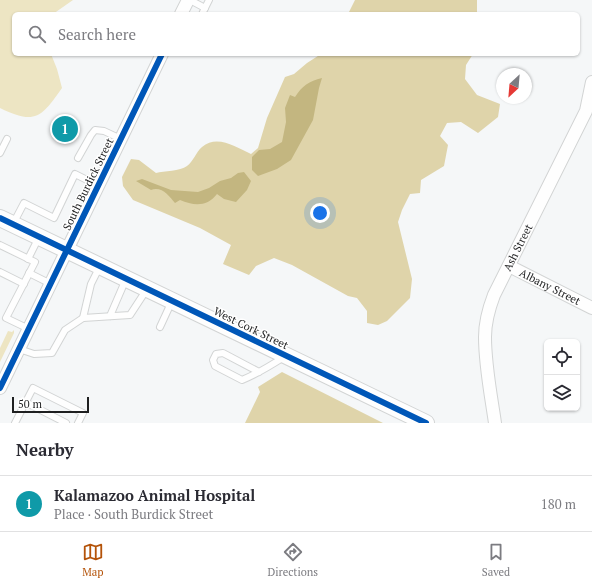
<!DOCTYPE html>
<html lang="en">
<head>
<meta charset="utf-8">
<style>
  body { margin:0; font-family:"PT Serif",serif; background:#f2f2f3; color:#2b2b33 }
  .controls { position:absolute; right:12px; bottom:12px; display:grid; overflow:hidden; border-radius:6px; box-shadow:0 1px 3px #0004 }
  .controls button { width:36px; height:36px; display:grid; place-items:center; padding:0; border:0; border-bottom:1px solid #e1e1e2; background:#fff; color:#2b2b33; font:20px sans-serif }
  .compass { position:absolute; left:496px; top:68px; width:36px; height:36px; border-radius:50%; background:#fff; box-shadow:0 1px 3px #0004; rotate:206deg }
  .scale { position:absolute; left:12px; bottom:10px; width:77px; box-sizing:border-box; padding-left:4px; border:2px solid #1e1f20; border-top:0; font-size:11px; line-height:14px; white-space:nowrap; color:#1e1f20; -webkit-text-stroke:3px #fff; paint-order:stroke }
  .you { position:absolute; left:320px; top:213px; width:14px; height:14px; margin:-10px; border:3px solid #fff; border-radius:50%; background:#1a73e8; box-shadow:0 0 0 6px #1a73e833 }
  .badge { display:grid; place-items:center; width:26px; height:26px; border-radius:50%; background:#b45309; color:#fff; font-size:13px; font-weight:700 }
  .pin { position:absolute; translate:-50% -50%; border:2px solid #fff; box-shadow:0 1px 4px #0006 }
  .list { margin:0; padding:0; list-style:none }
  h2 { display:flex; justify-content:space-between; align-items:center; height:52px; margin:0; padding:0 16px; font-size:17px }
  h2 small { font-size:13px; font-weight:400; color:#7c7c81 }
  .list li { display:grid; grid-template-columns:26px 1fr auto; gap:12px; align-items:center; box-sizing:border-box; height:56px; padding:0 16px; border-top:1px solid #e1e1e2 }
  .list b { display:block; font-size:15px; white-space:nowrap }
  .list p { margin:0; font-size:13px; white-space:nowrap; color:#7c7c81 }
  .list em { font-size:13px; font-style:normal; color:#7c7c81 }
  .icon { flex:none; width:22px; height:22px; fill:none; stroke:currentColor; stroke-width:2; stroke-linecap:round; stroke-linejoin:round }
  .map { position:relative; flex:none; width:592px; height:423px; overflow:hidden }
  .search { position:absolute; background:#fff; box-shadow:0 1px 3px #0004; left:12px; right:12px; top:12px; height:44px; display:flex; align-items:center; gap:10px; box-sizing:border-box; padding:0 14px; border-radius:6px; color:#7c7c81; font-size:15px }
  .sheet { height:108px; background:#fff }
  nav { display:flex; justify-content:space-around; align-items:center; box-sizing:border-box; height:56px; border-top:1px solid #e1e1e2; background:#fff; font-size:11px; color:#7c7c81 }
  nav a { display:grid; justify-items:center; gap:2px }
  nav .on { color:#b45309 }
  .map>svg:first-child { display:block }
  .green { fill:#ede5c3 }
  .forest { fill:#dfd4aa }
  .water { fill:#c3b680 }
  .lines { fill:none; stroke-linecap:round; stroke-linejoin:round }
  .lane-casing { stroke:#d2d4d4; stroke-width:8 }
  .street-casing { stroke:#d2d4d4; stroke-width:14 }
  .secondary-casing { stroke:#d2d4d4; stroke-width:18 }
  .lane { stroke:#fefefe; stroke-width:6 }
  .street { stroke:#fefefe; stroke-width:12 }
  .secondary { stroke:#fefefe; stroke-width:16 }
  .cycleway-casing { stroke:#fff; stroke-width:8 }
  .cycleway { stroke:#0057b8; stroke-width:6 }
  .labels { text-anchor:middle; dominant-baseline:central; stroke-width:3; stroke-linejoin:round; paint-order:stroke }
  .street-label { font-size:11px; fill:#1e1f20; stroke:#fff }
</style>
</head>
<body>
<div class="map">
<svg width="592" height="423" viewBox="0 0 592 423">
  <rect width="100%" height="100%" fill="#f5f7f8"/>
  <g class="green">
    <path d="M0,0H73L53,14H14V54H51L57,69L62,88C41,118 35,125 0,108Z"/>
    <polygon points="14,330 14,333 0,362 0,348 8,331 12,332"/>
  </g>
  <g class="forest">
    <polygon points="355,0 477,0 477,14 348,14"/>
    <path d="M321,54H473L466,65L465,79L477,95L500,104L498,117L478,133L461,122L447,123L440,136L448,145L444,166L421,180L420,193L410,194L402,210L398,222L412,279L410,298L387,321L378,325L367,323V311L357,298L348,296L292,265L274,258L256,266L249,275L223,264L231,245L200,228L133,200L123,186L122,177L131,159L139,160L156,173C164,171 180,171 187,166C193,162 196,152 202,147C217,134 236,147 251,154L258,148L267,118L285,77L294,74L307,63Z"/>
    <polygon points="282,372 383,423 245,423 260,392 258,387"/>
  </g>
  <g class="water">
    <path d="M322,78L319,88L313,120L291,160L277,169L258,176L252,170V157L259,150L270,149L282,142L286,122L285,108L290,95L295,97C302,86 309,81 322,78Z"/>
    <path d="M244,172L251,181L247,190L236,202L224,199L217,194C207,207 194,206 180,200L175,203C169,196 162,186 151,190L136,181L142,179L171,190L198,192L209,188L220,181L231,178L238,173Z"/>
  </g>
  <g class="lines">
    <defs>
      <g id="lane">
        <polyline points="190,0 205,8"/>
        <polyline points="202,14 209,0"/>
        <polyline points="0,153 7,139"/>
        <polyline points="78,158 91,135 95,130 104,131 121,139"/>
        <polyline points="13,224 24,203 54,218 75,174 99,186"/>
        <polyline points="0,245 35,262 6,318 29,329"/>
        <polyline points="28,259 39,237"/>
        <polyline points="0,272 24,284"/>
        <polyline points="29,273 51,284"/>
        <polyline points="110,316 126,279"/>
        <polyline points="83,318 91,284 99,268"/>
        <polyline points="160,327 172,301"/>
        <polyline points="19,349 34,354 52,353 65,330 83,318 130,315 147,289"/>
        <path d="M259,372L223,353L216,354L213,360L215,366L242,380C257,374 270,366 284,357"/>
        <polyline points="25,402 66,423"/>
        <polyline points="15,423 33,388 83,413 78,423"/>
      </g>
      <g id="street">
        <polyline points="181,14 188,0"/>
        <path id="s1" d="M509,266L592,308"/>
        <polyline points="0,388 162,54"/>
        <path id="s2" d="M495,423C491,395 485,366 485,337C485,323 489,308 494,295L586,111L592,82"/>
      </g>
      <polyline id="secondary" points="0,218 426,423"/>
    </defs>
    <use href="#lane" class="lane-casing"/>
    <use href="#street" class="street-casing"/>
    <use href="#secondary" class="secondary-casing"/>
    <use href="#lane" class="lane"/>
    <use href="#street" class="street"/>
    <use href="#secondary" class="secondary"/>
    <defs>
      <g id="cycleway">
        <polyline points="0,218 426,423"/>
        <polyline points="0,388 162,54"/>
      </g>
    </defs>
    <use href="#cycleway" class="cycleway-casing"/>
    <use href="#cycleway" class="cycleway"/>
  </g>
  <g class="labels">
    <g class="street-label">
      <text transform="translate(88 184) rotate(-64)">South Burdick Street</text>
      <text stroke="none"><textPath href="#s2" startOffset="183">Ash Street</textPath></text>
      <text stroke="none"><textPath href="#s1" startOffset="46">Albany Street</textPath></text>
      <text transform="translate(251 328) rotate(26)">West Cork Street</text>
    </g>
  </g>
</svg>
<div class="controls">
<button><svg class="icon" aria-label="locate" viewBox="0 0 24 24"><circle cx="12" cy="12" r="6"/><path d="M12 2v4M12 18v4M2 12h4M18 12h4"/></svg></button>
<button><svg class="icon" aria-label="layers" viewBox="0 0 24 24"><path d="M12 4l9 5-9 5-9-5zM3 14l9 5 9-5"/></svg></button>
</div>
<svg class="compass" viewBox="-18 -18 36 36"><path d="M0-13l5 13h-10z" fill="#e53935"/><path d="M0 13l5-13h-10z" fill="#7c7c81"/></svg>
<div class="scale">50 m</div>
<div class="you"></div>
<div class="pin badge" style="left:65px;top:129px;background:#0f9aa8">1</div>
<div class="search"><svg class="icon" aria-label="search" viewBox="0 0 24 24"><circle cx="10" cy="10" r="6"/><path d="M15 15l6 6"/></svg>Search here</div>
</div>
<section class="sheet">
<h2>Nearby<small></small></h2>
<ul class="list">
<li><span class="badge" style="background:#0f9aa8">1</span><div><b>Kalamazoo Animal Hospital</b><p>Place · South Burdick Street</p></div><em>180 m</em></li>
</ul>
</section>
<nav>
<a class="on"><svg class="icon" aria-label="map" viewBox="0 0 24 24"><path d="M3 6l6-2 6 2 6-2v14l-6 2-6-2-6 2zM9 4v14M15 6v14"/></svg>Map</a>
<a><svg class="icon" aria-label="directions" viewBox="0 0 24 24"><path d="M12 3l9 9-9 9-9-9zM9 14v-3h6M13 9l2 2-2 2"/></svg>Directions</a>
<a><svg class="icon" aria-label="saved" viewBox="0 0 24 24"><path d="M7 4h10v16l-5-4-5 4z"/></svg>Saved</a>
</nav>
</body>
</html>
